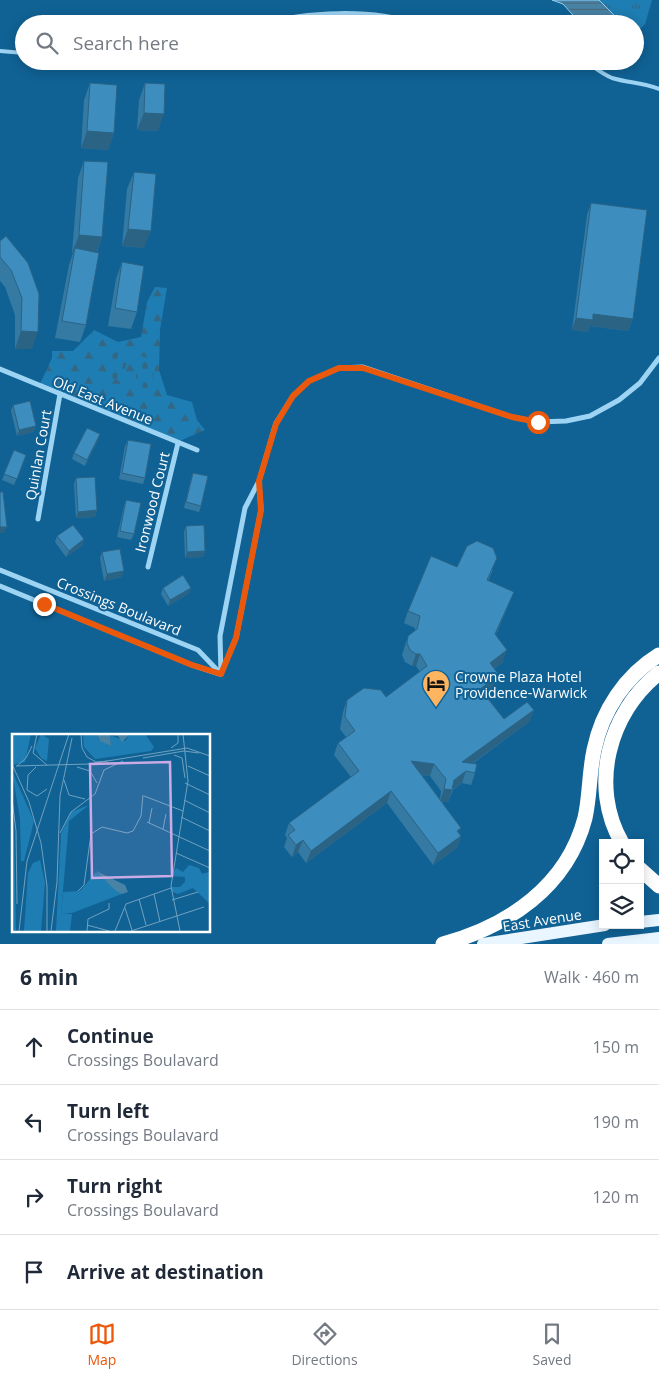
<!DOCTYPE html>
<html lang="en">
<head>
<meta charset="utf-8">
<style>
  body { margin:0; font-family:"Open Sans",sans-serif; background:#f6f6f7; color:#1f2937 }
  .controls { position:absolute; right:15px; bottom:15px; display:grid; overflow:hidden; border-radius:0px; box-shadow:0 2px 12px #0003 }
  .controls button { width:45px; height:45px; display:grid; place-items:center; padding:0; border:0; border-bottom:1px solid #e0e1e3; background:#fff; color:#1f2937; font:25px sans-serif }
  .stop { position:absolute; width:15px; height:15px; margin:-11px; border:4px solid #ea580c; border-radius:50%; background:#fff }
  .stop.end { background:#ea580c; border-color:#fff; box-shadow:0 1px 5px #0008 }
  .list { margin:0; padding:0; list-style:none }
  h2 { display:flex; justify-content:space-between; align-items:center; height:65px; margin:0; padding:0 20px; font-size:21px }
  h2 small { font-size:16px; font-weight:400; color:#747a83 }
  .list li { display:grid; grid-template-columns:32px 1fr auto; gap:15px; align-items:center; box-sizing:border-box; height:75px; padding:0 20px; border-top:1px solid #e0e1e3 }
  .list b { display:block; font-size:19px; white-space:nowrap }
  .list p { margin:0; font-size:16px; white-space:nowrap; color:#747a83 }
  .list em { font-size:16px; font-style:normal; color:#747a83 }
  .icon { flex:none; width:28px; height:28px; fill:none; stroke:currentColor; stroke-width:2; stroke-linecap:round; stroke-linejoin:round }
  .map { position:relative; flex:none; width:659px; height:944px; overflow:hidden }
  .search { position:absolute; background:#fff; box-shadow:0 2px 12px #0003; left:15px; right:15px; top:15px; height:55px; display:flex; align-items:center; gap:12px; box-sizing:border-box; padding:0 18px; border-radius:28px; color:#747a83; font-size:19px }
  .sheet { height:365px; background:#fff }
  nav { display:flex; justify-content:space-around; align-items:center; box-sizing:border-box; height:70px; border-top:1px solid #e0e1e3; background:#fff; font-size:14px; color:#747a83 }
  nav a { display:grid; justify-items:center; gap:2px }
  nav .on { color:#ea580c }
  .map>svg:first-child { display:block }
  .forest { fill:url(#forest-firs) }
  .cemetery { fill:url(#cemetery-stones) }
  .park { fill:url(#park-tufts) }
  .water { fill:url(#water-rules); stroke:#8fd3f7 }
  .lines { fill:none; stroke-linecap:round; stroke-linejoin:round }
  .lane { stroke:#9dd4f4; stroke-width:4 }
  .street { stroke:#9dd4f4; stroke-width:5 }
  .primary { stroke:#eaf6ff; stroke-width:12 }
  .highway { stroke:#fff; stroke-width:15 }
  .wall { fill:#347aa3; fill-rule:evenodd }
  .shaded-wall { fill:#2b6385 }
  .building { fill:#3d8ebe; stroke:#2b6385 }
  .route { stroke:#ea580c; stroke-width:6 }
  .labels { text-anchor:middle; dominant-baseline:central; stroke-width:4; stroke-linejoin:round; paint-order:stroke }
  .street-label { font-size:14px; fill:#fff; stroke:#106295 }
  .poi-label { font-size:14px; fill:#fff; stroke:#106295; text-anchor:start }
  .inset-road { fill:none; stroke:#70a1bf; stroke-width:1 }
  .view { fill:#caabe5; fill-opacity:0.15; stroke:#caabe5; stroke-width:2.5 }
  .inset-edge { fill:none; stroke:#fff; stroke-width:2.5 }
</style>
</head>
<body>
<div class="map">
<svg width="659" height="944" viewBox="0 0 659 944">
  <defs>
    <pattern id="forest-firs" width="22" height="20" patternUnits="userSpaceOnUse" patternTransform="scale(1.25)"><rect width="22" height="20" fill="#1e7db2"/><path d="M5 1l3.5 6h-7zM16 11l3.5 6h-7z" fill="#336784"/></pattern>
    <pattern id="cemetery-stones" width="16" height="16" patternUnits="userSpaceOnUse" patternTransform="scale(1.25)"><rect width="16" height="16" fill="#1e7db2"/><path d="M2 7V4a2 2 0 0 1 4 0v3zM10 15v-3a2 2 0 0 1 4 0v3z" fill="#336784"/></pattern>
    <pattern id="park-tufts" width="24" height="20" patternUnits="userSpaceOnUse" patternTransform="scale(1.25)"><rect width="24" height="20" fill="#1e7db2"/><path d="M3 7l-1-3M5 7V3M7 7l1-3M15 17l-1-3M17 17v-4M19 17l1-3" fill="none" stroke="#336784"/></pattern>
    <pattern id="water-rules" width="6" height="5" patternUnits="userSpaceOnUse" patternTransform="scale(1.25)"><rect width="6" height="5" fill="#4883a6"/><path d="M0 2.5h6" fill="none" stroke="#4a6a7e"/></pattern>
  </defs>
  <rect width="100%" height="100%" fill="#106295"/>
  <polygon class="forest" points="155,287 167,288 160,330 159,370 167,395 192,402 197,420 205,430 175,443 39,386 52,358 52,351 73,351 94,330 118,342 141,337 147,302"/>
  <g class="cemetery">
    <polygon points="111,353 128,357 122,381 106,377"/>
    <polygon points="140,356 157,360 150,389 134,386"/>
  </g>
  <polygon class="park" points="599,0 652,0 645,24 635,34 635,24 619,24 619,20"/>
  <polygon class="water" points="552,0 599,0 619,20 619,24 581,24 563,4"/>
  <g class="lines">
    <g class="lane">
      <path d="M264,24C303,11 376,8 415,24"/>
      <polyline points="0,51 24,53"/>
      <path d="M585,61C594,67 602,74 612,78C628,83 642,82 659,89"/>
    </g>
    <g class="street">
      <polyline points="0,369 197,450"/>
      <polyline points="38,519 60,394"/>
      <polyline points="148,567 178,443"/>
      <polyline points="0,570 198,650 221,674"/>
      <polyline points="0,586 192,665 220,674"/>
      <polyline points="222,671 236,638 261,510 259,482"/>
      <polyline points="221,674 220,636 245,508 259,481 276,423 293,396 309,381 339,368 363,367 512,417 538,422 566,421 590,416 619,400 640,383 659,358"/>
    </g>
    <g class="primary">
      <polyline points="640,922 659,920"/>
      <polyline points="483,944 605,925"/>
      <polyline points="608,944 659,938"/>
    </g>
    <g class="highway">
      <path d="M622,843C589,786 609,712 659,673"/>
      <polyline points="640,869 659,886"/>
      <path d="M443,944C508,926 567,887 585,818C590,796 589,773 594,750C602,711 625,676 659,655"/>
    </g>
  </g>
  <g class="wall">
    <polygon points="90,83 114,133 108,150 81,148 84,100"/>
    <polygon points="145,83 158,131 137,130 139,100"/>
    <polygon points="84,161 102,237 97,252 86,325 80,342 55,338 69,265 73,253 72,253 78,178"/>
    <polygon points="134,172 144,248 122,246 127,189"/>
    <polygon points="591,203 633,319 628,331 590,326 588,332 572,330 587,215"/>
    <polygon points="0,241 28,263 32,349 15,349 15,315 5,287 0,281"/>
    <polygon points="122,262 137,312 131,329 108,326 116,279"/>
    <polygon points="13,405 36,426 33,432 17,436 11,411"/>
    <polygon points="98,440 85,466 72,459 74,453"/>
    <polygon points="128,440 145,478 143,484 119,479 125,446"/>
    <polygon points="14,450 26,455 14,485 2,480"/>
    <polygon points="193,473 201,506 199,512 184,508 191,479"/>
    <polygon points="76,478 97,510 95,517 76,518 74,484"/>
    <polygon points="126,500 134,534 131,540 117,537 124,506"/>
    <polygon points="186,526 205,551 203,557 185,558 184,532"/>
    <polygon points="57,536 84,539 82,546 66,557 55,542"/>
    <polygon points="102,552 122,577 104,581 100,558"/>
    <path d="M457,567L493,570L488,581L509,604L496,635L503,662L494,669L499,675L494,687L485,694L504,719L534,710L529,722L472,764L475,773L471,785L462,783L453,790L448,802L442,801L461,836L457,848L433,865L387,803L306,863L298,852L292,857L284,847L287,838L285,835L289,823L351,777L334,755L338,743L346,737L340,729L343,712L347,700L386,697L420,672L416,666H412L405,662L402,655L408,636L415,631V628L404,623L408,611ZM422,775L430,776L441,791L440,799Z"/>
    <polygon points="163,588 191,588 188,594 168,606 161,594"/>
  </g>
  <g class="shaded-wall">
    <polygon points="144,113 164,114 158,131 137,130"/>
    <polygon points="87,131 114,133 108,150 81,148"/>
    <polygon points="128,229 151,231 144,248 122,246"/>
    <polygon points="79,235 102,237 96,254 75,248 73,253 72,253"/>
    <polygon points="593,314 633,319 628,331 590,326 588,332 572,330 576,318"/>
    <polygon points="21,331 38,332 32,349 15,349"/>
    <polygon points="36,426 33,432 17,436 19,430"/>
    <polygon points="100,434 98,440 85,466 87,460"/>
    <polygon points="97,510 95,517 76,518 78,512"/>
    <polygon points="0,527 7,527 4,533 0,533"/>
    <polygon points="84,539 82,546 66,557 69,551"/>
    <polygon points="205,551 203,557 185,558 187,552"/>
    <polygon points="124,571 122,577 104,581 107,574"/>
    <polygon points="191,588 188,594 168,606 170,600"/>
    <polygon points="514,592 509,604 491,646 495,634"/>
    <polygon points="507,650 503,662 485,675 490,663"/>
    <polygon points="416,654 420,654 416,666 412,666"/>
    <polygon points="499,675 494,687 476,701 480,689"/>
    <polygon points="534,710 529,722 457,774 462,762"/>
    <polygon points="411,761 434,764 430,776 407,772"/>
    <polygon points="466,771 462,783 452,790 448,802 440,801 444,789"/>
    <polygon points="391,791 387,803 306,863 311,851"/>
    <polygon points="461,828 457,839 461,836 457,848 433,865 438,853 457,831"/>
    <polygon points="303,840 298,852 292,857 296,845"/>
  </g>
  <g class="building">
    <polygon points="90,83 117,85 114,133 87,131"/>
    <polygon points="145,83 165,84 164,114 144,113"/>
    <polygon points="84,161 108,162 102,237 79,235"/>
    <polygon points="134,172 156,174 151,231 128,229"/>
    <polygon points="591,203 647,210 633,319 593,314 593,320 576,318"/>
    <polygon points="6,236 28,263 39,294 38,332 21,331 22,298 11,270 0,257 0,241"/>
    <polygon points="75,248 99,253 86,325 62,321"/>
    <polygon points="122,262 144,266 137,312 115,308"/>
    <polygon points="30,401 36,426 19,430 13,405"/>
    <polygon points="87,428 100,434 87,460 74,453"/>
    <polygon points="128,440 151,444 145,478 122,473"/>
    <polygon points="14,450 26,455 17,479 4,474"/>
    <polygon points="193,473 208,476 201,506 186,502"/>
    <polygon points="95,477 97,510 78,512 76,478"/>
    <polygon points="0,492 3,492 7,527 0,527"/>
    <polygon points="126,500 141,503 134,534 120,531"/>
    <polygon points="73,525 84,539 69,551 57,536"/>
    <polygon points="204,525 205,551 187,552 186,526"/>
    <polygon points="477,541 493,548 497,558 487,580 514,592 495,634 507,650 490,663 499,675 480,689 504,719 527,702 534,710 462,762 477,764 475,773 466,771 454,780 452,790 444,789 446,779 434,764 411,761 461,828 457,831 461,836 438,853 391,791 311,851 303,840 296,845 288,835 295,830 289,823 359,771 338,743 355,731 345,717 347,700 364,688 381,690 386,697 427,666 420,654 416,654 410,650 407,643 408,636 417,629 420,616 408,611 431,556 457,567 467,546"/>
    <polygon points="120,549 124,571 107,574 102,552"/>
    <polygon points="183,575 191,588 170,600 163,588"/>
  </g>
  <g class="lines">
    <polyline class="route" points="44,604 192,665 221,674 236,638 261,510 259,481 276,424 293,396 309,381 339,368 363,368 512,417 538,422"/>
  </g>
  <defs>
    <symbol id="hotel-pin" viewBox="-11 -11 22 30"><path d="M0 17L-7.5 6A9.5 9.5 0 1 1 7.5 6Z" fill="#ffb460" stroke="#106295"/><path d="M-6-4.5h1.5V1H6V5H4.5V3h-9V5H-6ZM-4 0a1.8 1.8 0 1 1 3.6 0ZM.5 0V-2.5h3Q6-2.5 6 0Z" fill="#111"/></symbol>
  </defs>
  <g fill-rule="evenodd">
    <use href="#hotel-pin" x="420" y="668" width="32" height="43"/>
  </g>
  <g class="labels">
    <g class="street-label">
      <text transform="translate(103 400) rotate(22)">Old East Avenue</text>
      <text transform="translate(38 455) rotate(-80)">Quinlan Court</text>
      <text transform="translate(152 502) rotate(-76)">Ironwood Court</text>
      <text transform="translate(119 606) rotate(22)">Crossings Boulavard</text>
      <text transform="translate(542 920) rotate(-9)">East Avenue</text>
    </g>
    <g class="poi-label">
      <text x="455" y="676">Crowne Plaza Hotel<tspan x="455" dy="16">Providence-Warwick</tspan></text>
    </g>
  </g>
  <g transform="translate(12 734)">
    <rect width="198" height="198" fill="#106295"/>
    <path d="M0,0H19L13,28L0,31ZM29,0L37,5L35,27L29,24L23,14ZM71,0H85L87,6L99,12L98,1L113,7L118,0H133L142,13L139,17L83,25L72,13ZM0,37L22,87L12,127H9L8,85ZM77,71L57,87L49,180H60L58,197H44L49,100L59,78ZM0,81L2,96L4,197H0ZM28,126L33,149L29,197H12L16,139L21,129ZM177,131L187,134L190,140L197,138V169L181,154L166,160L159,157V153H168L173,148V143L160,142L164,134L171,138Z" fill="#1e7db2"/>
    <path d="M84,138L110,160L60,179L49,180L51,158L68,157Z" fill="#1e7db2"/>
    <path d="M80 157a7 7 0 1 1 14 0a7 7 0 1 1-14 0ZM68 166a6 6 0 1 1 12 0a6 6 0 1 1-12 0Z" fill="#1e7db2"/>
    <path d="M85,0H118L110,8L106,2L98,1L99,12L88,7ZM84,137L113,151L116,158L110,160L104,157Z" fill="#4883a6"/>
    <path class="inset-road" d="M25,0L21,19L35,31M69,0L70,14L75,23L84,28L96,27M159,14L166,9V0M162,21L170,24L173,44M131,24L172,17L187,19M0,30L17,68L29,109L35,152V197M4,32L77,30L175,14L198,22M5,32L14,24L20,12M176,32L198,42M24,33L16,41L15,56L25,62L35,55M65,33L78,37L85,49M52,46L57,61L73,65M173,49L198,61M132,62L171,77M0,65L4,97L5,170M172,66L198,79M169,83L198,97M135,88L198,117M137,89L140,74M151,95L154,80M48,99L59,78L83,60L92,36L111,27M164,119L198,134M66,157L72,151L79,100L90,93L115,99L121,97L129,82L131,61M142,160L148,188M127,165L134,191M160,166L186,158M113,174L120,196M75,191L97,197M7,197L15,127L57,0M39,197L45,148L48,62L60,4M75,197L76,185L97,175V169M103,197L114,170L159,154M119,197L192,173M168,197L159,152L176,47L171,0"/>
    <path class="view" d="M158,28L160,142L80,144L78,30Z"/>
    <rect width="198" height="198" class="inset-edge"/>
  </g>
</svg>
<div class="controls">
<button><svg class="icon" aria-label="locate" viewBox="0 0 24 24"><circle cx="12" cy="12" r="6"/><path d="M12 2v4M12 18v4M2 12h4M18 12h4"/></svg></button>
<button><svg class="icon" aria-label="layers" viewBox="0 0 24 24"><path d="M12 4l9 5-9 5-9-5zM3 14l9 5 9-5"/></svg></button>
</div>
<div class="stop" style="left:538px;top:422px"></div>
<div class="stop end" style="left:44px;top:604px"></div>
<div class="search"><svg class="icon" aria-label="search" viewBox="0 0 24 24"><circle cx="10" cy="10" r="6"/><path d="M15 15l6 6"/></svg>Search here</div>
</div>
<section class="sheet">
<h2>6 min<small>Walk · 460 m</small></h2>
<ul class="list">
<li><svg class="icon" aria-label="ahead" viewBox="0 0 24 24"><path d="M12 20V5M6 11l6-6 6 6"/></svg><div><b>Continue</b><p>Crossings Boulavard</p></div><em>150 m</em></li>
<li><svg class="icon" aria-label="left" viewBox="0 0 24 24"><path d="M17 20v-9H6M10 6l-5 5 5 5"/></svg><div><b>Turn left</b><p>Crossings Boulavard</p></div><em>190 m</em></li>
<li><svg class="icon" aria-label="right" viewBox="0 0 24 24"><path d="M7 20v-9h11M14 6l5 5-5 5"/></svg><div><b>Turn right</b><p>Crossings Boulavard</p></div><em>120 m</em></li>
<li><svg class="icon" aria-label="arrive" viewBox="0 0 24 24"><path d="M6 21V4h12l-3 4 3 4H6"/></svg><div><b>Arrive at destination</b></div></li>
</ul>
</section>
<nav>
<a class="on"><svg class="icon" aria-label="map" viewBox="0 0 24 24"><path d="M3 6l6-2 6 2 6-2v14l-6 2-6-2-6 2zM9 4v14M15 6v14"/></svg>Map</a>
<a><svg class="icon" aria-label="directions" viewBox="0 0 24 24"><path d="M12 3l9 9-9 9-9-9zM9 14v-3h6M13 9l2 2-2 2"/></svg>Directions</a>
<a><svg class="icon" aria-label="saved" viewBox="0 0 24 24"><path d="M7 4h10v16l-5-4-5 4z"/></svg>Saved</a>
</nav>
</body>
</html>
